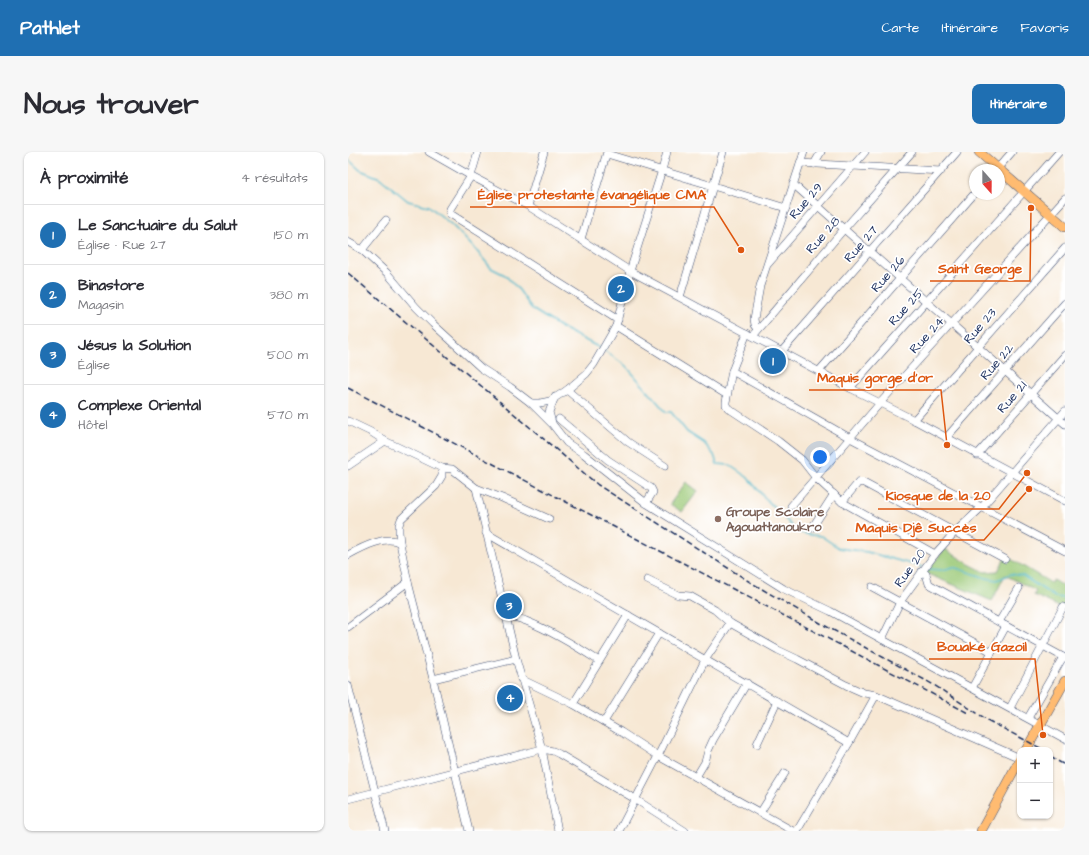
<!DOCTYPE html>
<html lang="fr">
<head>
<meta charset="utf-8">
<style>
  body { margin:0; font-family:"Architects Daughter",sans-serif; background:#f7f7f7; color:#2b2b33 }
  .controls { position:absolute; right:12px; bottom:12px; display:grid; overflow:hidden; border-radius:8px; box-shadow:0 1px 3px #0004 }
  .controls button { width:36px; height:36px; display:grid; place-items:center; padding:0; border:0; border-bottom:1px solid #e1e1e2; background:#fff; color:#2b2b33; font:20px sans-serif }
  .compass { position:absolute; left:621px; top:12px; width:36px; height:36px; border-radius:50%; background:#fff; box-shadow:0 1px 3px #0004; rotate:159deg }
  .you { position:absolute; left:472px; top:305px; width:14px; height:14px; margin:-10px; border:3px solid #fff; border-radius:50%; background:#1a73e8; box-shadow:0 0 0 6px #1a73e833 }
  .badge { display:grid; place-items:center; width:26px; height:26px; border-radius:50%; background:#1f6fb2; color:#fff; font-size:13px; font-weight:700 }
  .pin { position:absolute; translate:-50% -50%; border:2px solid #fff; box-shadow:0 1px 4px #0006 }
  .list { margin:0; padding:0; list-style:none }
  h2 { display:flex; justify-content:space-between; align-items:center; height:52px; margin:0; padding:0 16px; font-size:17px }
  h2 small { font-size:13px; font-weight:400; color:#7c7c81 }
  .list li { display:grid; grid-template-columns:26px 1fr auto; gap:12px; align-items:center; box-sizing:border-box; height:60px; padding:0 16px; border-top:1px solid #e1e1e2 }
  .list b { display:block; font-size:15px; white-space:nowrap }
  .list p { margin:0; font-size:13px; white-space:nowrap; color:#7c7c81 }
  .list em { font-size:13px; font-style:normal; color:#7c7c81 }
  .map { position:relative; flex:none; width:717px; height:679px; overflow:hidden; border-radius:8px }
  header { display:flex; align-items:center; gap:24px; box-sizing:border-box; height:56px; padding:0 20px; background:#1f6fb2; color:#fff }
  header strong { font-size:19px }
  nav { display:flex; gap:22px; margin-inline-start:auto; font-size:14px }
  .intro { display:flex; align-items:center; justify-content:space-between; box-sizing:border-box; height:96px; padding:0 24px }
  h1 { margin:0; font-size:28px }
  .button { padding:10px 18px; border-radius:8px; background:#1f6fb2; color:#fff; font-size:14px; font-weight:700 }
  main { display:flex; gap:24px; padding:0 24px }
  aside { flex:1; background:#fff; border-radius:8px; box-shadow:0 1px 3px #0004 }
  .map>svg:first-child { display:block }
  .grass { fill:#9bc977; stroke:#5b7c6a }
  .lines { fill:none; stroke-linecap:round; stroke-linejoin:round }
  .stream { stroke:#4db7cb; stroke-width:1.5 }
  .minor-casing { stroke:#3c4b70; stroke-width:8 }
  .major-casing { stroke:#3c4b70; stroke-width:10 }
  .minor { stroke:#fff; stroke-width:7 }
  .major { stroke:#ffbb71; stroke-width:9 }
  .rail { stroke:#1b2f5e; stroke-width:1.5; stroke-dasharray:6 3; stroke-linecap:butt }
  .education-dot { fill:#8d6e63; stroke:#fff; stroke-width:1.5 }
  .labels { text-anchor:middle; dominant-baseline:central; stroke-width:3.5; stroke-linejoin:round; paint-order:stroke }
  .street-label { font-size:13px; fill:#1b2f5e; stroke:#fff }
  .education-label { font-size:13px; font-weight:bold; fill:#785e54; stroke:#fff; text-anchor:start }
  .leader { fill:none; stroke:#de5710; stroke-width:1.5 }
  .callout-dot { fill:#de5710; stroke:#fff; stroke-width:1.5 }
  .callout-label { font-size:14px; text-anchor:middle; font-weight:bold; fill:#de5710; stroke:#fff; stroke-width:3.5; stroke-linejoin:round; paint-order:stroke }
</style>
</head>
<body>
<header>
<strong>Pathlet</strong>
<nav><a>Carte</a><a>Itinéraire</a><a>Favoris</a></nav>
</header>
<div class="intro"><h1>Nous trouver</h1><a class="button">Itinéraire</a></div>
<main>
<aside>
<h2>À proximité<small>4 résultats</small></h2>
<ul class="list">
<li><span class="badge">1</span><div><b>Le Sanctuaire du Salut</b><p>Église · Rue 27</p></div><em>150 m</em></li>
<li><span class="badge">2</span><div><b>Binastore</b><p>Magasin</p></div><em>380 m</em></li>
<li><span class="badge">3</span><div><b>Jésus la Solution</b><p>Église</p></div><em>500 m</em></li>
<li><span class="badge">4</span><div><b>Complexe Oriental</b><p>Hôtel</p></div><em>570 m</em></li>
</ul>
</aside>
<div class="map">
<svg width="717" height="679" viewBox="0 0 717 679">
  <rect width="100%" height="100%" fill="#fff"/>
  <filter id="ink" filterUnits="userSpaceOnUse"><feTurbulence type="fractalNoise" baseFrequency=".025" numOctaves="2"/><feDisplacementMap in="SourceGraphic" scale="8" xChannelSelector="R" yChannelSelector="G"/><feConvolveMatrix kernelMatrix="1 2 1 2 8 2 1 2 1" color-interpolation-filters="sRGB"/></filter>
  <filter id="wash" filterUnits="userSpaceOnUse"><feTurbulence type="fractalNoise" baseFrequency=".012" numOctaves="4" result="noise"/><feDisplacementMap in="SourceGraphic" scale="16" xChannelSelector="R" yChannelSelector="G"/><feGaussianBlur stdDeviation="0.9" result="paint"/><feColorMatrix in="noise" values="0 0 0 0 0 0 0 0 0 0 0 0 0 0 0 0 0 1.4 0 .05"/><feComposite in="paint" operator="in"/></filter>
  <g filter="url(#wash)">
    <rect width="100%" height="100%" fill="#f7e8d4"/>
    <g class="grass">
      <polygon points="338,330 350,339 334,360 322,352"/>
      <polygon points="597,397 621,412 637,420 650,419 658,404 703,431 705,428 716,435 717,435 717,455 714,454 711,455 686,443 688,439 657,423 644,449 577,421"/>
    </g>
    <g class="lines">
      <g class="stream">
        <polyline points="0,7 12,18 32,26 60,49 81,54 104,73 127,97 143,116 157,123 171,138 184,157 214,176 252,196"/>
        <polyline points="257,199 278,214 318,260 323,260 339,280 356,291 366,303 369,312 381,313 399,325 417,346 433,362 449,380 464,383 473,384 491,396 519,400 574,415"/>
        <polyline points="580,417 594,418 605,415 638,426 649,428 663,422 675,424 707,445 717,446"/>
      </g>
    </g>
  </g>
  <g filter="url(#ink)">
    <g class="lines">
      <defs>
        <g id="minor">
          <polyline points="81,0 123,24 180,54 282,119 502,236 566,268 717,349"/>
          <polyline points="130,0 123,24 102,57 102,62 104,63 270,168"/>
          <polyline points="259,2 438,56"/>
          <polyline points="452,11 593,19"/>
          <polyline points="466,12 473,0"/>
          <polyline points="648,18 664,0"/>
          <polyline points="445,32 717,272"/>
          <polyline points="180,54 196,0"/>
          <polyline points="233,87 259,0"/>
          <polyline points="0,90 14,98 39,121 68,155 85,172 133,216 162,235 183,251 205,273 219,291 236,302 298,351 436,437 482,459 717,587"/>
          <polyline points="14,98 38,68"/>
          <polyline points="420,112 517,0"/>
          <polyline points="332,145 375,0"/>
          <polyline points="268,174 379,243"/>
          <polyline points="410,177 407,173 406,167 412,134 456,0"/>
          <polyline points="399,181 384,219 378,250 378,253 380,256 430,289 454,308 468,326 494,350 587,402"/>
          <polyline points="405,184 496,77 564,0"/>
          <polyline points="434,199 609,0"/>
          <polyline points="384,219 502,286 717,399"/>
          <polyline points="471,219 627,41"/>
          <polyline points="502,236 711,0"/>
          <polyline points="219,238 280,290 317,314"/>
          <polyline points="183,251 192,251 202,249 219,238 238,222 246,212 268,174 282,119 314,18 319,0"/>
          <polyline points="211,267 260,308 303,336 305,340 298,351"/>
          <polyline points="566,268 717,96"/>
          <polyline points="0,269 23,280 37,289 94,316 104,317 128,336 154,346 201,367"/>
          <polyline points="204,271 201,260 207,245"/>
          <polyline points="598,286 717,151"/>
          <polyline points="629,303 717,203"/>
          <polyline points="0,314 37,289"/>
          <polyline points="94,316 94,324 88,334 53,367 51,373 51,380 52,391 60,430 85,527 121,679"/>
          <polyline points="128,336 168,507 194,597 210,679"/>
          <polyline points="494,350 510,331 514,330 657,407"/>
          <polyline points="443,354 533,250 717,46"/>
          <polyline points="464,376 486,342"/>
          <polyline points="138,381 501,591"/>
          <path d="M0,403C13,396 38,382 52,391"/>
          <polyline points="574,419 578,422 581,432 717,506"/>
          <polyline points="299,428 330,443 342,444 367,458 382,471"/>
          <polyline points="524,435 644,500"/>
          <path d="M157,463C164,465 171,466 178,469C204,479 228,494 251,509"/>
          <polyline points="651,470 671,436"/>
          <polyline points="0,475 60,430"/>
          <polyline points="534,487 552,450 587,402 607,380 634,355 717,259"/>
          <polyline points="85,527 168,507"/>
          <polyline points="173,527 225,552 273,580 310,604 445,679"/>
          <polyline points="0,533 37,679"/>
          <polyline points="624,536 658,474"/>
          <polyline points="225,552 280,463"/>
          <polyline points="662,556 715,455"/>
          <polyline points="680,566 715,505"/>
          <polyline points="256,570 311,481"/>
          <polyline points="409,592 429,549"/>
          <polyline points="348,625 357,610 360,599 365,588 399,531"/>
          <polyline points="0,647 194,597 205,599 211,602 287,647 337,679"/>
          <polyline points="412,661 437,621"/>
          <polyline points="271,679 310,604 357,508 382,471 430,498 449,507 498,533 516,541 528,543 672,606"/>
          <polyline points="449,679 501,591 528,543"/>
        </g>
        <g id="major">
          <polyline points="631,0 717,75"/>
          <polyline points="678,598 717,529"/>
          <polyline points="633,679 672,607"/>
        </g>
      </defs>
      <use href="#minor" class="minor-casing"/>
      <use href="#major" class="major-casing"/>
      <use href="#minor" class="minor"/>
      <use href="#major" class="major"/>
      <g class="rail">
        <polyline points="0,121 250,333 402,430 474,472 586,533 641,569 696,598"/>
        <polyline points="0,236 496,495 620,561"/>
        <polyline points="702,605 717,613"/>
      </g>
    </g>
  </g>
  <circle class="education-dot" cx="370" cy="367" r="4"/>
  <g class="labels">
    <g class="street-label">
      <text transform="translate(458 49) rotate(-49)">Rue 29</text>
      <text transform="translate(475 83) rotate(-49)">Rue 28</text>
      <text transform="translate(513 92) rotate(-49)">Rue 27</text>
      <text transform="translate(540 122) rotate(-49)">Rue 26</text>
      <text transform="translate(558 155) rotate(-48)">Rue 25</text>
      <text transform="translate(632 174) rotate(-49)">Rue 23</text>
      <text transform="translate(579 183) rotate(-48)">Rue 24</text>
      <text transform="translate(649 210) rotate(-49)">Rue 22</text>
      <text transform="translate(664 245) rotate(-49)">Rue 21</text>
      <text transform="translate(562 416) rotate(-54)">Rue 20</text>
    </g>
    <g class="education-label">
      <text x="378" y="360">Groupe Scolaire<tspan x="378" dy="15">Agouattanoukro</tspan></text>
    </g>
  </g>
  <path class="leader" d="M393 98L366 55H122M683 56L682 129H582M599 293L593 238H461M679 321L651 357H530M681 337L636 388H499M695 583L687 507H581"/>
  <g class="callout-dot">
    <circle cx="393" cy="98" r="4"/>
    <circle cx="683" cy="56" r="4"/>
    <circle cx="599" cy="293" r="4"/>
    <circle cx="679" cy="321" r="4"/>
    <circle cx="681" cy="337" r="4"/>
    <circle cx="695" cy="583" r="4"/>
  </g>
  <g class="callout-label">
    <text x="244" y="47">Église protestante évangélique CMA</text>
    <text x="632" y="121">Saint George</text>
    <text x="527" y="230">Maquis gorge d'or</text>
    <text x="590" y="348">Kiosque de la 20</text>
    <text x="568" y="380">Maquis Djê Succès</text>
    <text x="634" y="499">Bouaké Gazoil</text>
  </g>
</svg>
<div class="controls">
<button>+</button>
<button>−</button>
</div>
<svg class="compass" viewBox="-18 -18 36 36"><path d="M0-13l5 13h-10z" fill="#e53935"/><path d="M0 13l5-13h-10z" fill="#7c7c81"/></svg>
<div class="you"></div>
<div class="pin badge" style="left:425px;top:209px">1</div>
<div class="pin badge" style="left:273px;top:137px">2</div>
<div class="pin badge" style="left:161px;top:454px">3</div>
<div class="pin badge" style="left:162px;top:546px">4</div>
</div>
</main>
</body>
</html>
